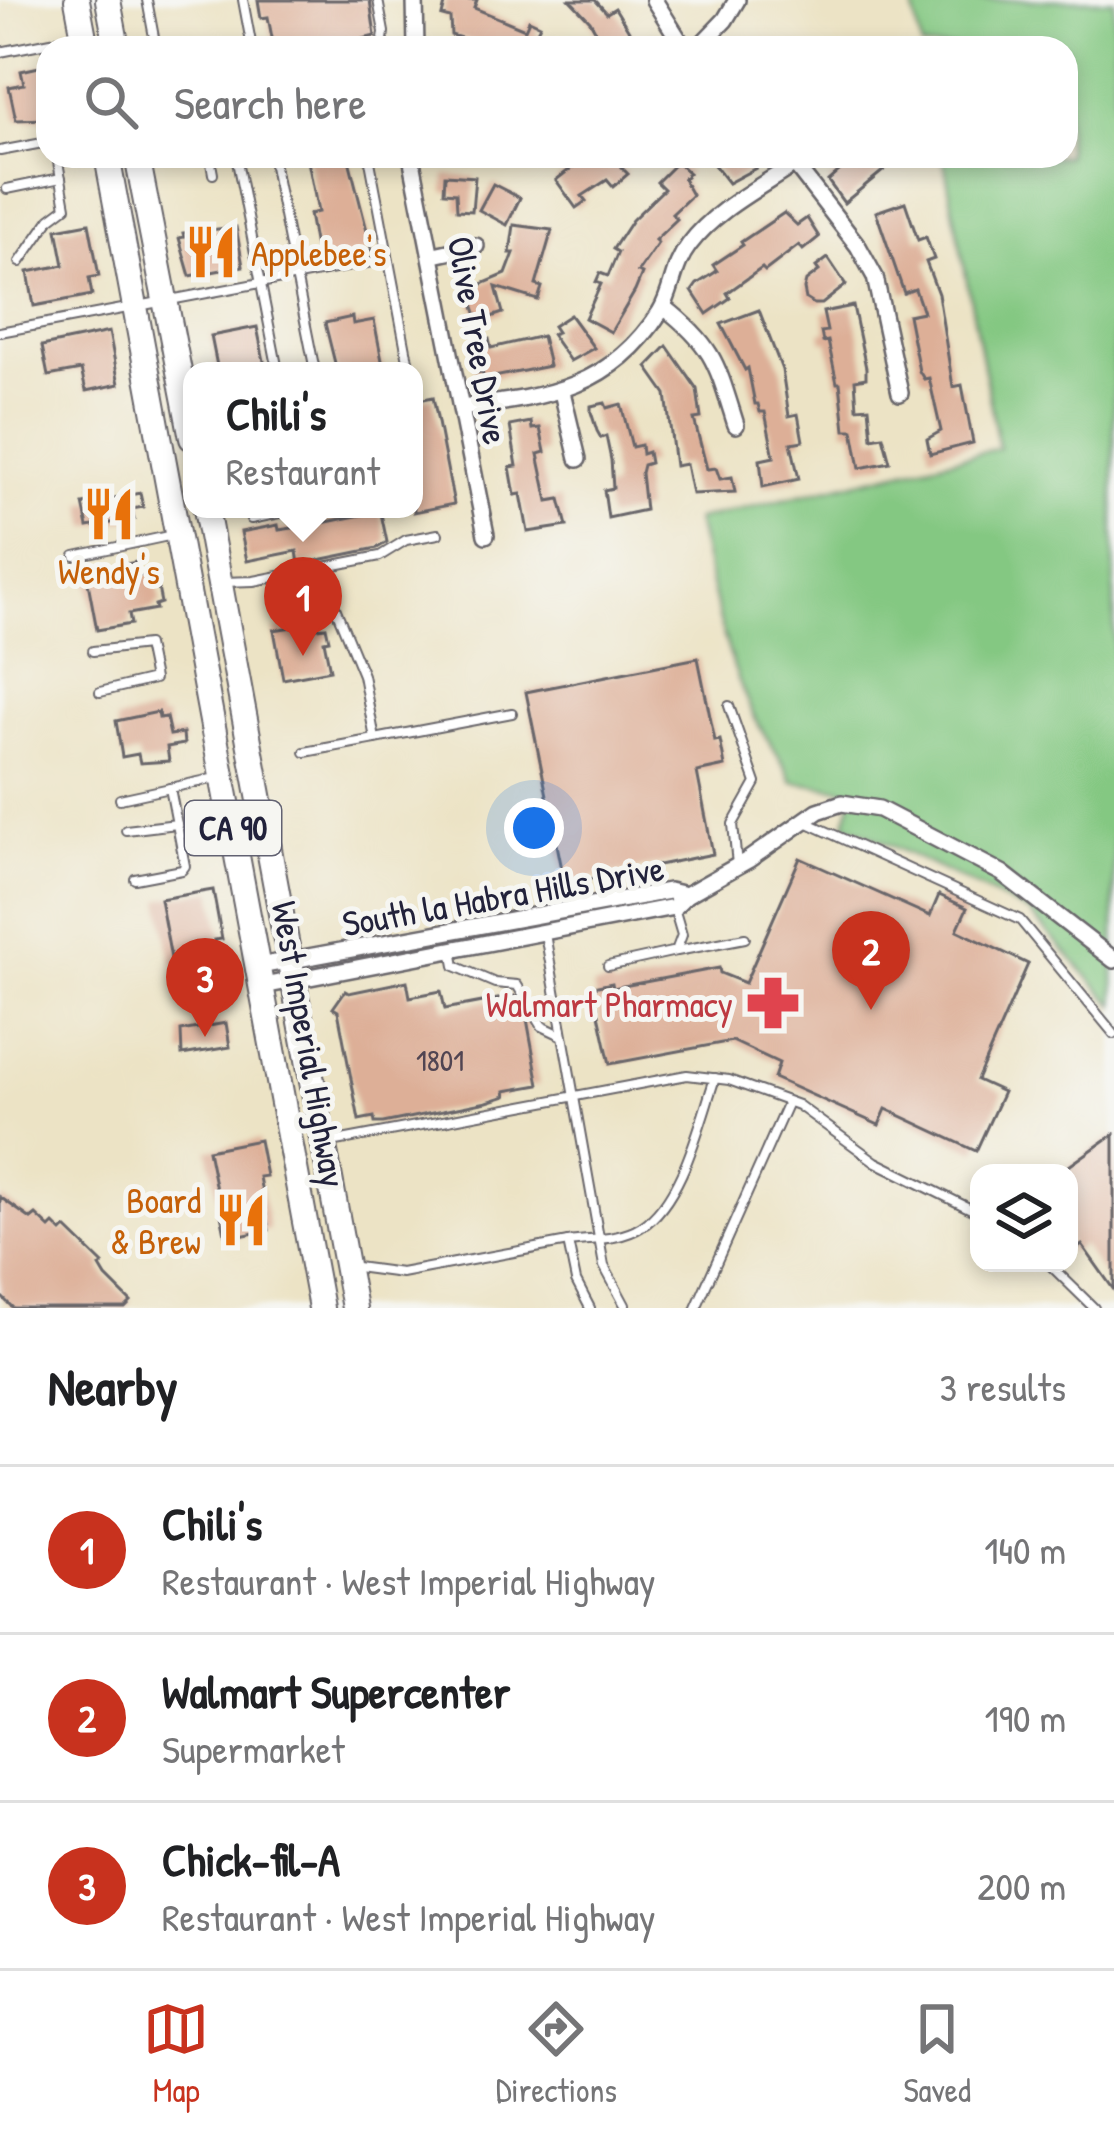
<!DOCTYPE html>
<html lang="en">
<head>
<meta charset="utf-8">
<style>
  body { margin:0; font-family:"Patrick Hand",sans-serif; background:#f6f6f6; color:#202124 }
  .controls { position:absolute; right:36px; bottom:36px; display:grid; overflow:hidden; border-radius:24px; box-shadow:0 6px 18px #0003 }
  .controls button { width:108px; height:108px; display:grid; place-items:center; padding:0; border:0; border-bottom:3px solid #e0e0e0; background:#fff; color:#202124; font:60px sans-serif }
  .you { position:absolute; left:534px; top:828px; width:42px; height:42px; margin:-30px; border:9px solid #fff; border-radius:50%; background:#1a73e8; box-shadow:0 0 0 18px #1a73e833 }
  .badge { display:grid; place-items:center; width:78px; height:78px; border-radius:50%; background:#c8321e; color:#fff; font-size:39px; font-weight:700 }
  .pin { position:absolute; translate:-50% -99px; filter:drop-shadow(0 3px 6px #0008) }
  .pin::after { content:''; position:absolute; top:63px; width:42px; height:36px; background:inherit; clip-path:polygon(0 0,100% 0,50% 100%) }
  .popup { position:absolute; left:183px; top:362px; width:240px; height:156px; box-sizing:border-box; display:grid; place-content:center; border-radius:24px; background:#fff; filter:drop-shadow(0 3px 9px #0005); font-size:39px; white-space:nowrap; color:#757577 }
  .popup b { font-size:45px; color:#202124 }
  .popup::after { content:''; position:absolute; left:50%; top:100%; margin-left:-24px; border:24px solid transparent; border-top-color:#fff }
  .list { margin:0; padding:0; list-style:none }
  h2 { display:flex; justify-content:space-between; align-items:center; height:156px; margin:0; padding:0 48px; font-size:51px }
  h2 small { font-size:39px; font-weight:400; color:#757577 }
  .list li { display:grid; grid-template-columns:78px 1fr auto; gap:36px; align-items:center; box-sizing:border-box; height:168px; padding:0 48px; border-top:3px solid #e0e0e0 }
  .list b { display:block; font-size:45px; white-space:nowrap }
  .list p { margin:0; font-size:39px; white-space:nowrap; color:#757577 }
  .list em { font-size:39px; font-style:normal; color:#757577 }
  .icon { flex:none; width:66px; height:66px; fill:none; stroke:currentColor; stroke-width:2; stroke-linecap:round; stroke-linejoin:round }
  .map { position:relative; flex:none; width:1114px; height:1308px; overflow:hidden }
  .search { position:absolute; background:#fff; box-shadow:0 6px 18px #0003; left:36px; right:36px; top:36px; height:132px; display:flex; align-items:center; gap:30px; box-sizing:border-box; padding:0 42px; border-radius:36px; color:#757577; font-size:45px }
  .sheet { height:660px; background:#fff }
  nav { display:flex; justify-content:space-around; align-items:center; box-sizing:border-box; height:168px; border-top:3px solid #e0e0e0; background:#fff; font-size:33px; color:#757577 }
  nav a { display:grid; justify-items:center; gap:6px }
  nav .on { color:#c8321e }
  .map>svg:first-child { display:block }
  .green { fill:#84c882; stroke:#53755e; stroke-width:3 }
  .building { fill:#ddaf97 }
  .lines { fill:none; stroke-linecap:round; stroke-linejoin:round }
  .lane-casing { stroke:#69666b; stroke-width:12 }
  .street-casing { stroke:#69666b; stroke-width:20 }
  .primary-casing { stroke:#69666b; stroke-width:28 }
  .lane { stroke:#fff; stroke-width:8 }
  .street { stroke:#fff; stroke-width:15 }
  .primary { stroke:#fff; stroke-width:24 }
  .labels { text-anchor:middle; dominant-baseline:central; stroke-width:10; stroke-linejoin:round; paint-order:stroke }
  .number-label { font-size:30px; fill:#514552 }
  .shield { fill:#f6f6f2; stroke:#626272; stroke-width:3 }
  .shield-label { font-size:33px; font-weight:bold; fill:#22223b }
  .food-label { font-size:36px; fill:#c56008; stroke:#f6f6f2; text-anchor:start }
  .street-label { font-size:36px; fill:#22223b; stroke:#f6f6f2 }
  .health-label { font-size:36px; fill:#be3a42; stroke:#f6f6f2; text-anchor:end }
</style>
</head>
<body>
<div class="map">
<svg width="1114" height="1308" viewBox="0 0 1114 1308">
  <rect width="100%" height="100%" fill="#f6f6f2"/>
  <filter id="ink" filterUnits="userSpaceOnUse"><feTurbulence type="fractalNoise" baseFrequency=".00833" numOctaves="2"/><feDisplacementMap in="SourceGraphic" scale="24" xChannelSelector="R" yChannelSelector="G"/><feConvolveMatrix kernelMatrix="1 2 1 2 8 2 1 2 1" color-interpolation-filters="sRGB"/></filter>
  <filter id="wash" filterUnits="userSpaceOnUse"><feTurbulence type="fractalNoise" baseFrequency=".004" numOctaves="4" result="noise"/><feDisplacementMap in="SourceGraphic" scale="48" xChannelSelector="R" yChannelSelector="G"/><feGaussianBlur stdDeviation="2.7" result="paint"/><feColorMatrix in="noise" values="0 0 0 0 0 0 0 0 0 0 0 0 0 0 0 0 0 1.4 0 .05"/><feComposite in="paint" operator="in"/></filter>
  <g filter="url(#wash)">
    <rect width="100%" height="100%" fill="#ece3c5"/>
    <path class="green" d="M912,0H1114V1005L1030,913L845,823L852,799L843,789L793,782C782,759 767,740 755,718C724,657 712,586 696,520L999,448L943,156H1066V48H922Z"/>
    <g id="blocks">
      <g class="building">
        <polygon points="258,0 370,0 375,36 327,48 274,48 268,17 261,18"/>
        <polygon points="446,0 477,0 474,8 525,29 529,20 540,25 535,35 561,48 495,48 451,35 450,18 442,16"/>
        <polygon points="570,0 595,0 607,13 615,8 632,36 604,46 590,21"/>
        <polygon points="48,65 48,119 16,120 9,87 24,84 21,71"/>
        <polygon points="307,156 348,156 372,250 318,264 309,214 318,212"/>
        <polygon points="587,156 621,156 627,162 621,167 628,174 613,187 607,180 582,196 586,201 576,208 556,180"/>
        <polygon points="718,156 747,156 756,168 728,183 711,161"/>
        <polygon points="856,156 901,156 844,203 828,181"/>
        <polygon points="677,162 689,173 683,179 692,195 672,214 677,219 655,240 658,243 638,272 642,274 635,291 611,332 585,318 601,284 596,282 600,273 608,276 618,252 613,249 632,220 664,189 657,182"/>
        <polygon points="445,175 475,177 472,211 457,210 456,193 444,192"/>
        <polygon points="493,184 520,198 507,225 479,210"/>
        <polygon points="905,202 918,240 926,237 934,259 926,262 938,294 953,387 962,385 973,443 930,454 927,439 941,431 929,378 924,379 919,371 908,315 923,312 915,289 904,293 876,212"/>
        <polygon points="784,213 797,225 807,218 819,237 803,250 799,245 765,271 762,268 727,293 730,298 707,314 692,291 697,284 717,271 713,265 743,245 741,242"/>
        <polygon points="89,223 99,276 89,278 92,295 34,306 28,272 64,265 57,229"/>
        <polygon points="514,225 552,230 536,285 542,287 538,300 496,287 503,313 479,321 468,290 506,274 514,253 510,253"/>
        <polygon points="236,227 243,266 190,276 179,238 184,237 183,233"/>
        <polygon points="828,258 846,285 822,304 814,304 806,299 804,289 806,281 819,271 816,267"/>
        <polygon points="853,306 866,368 866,378 855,380 857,408 869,407 872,438 883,436 890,462 860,468 853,430 845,430 840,383 837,383 828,341 823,342 821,332 827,331 823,312"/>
        <polygon points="759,310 782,370 789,416 798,414 803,441 791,443 799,479 763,487 760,460 774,457 765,412 760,412 758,404 755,404 748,368 745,370 721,324"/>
        <polygon points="570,315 594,348 570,361 551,334 557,332 553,326"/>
        <polygon points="352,317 353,324 374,320 384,371 337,371 325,323"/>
        <polygon points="257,327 266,371 218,371 211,336"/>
        <polygon points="109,332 119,384 86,391 81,370 48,376 42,346"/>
        <polygon points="542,336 549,366 484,379 482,372 475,373 469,343 489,339 491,348"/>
        <polygon points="667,346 697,389 701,418 694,419 707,469 716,468 720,479 732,477 735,492 692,494 686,464 675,466 666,394 647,367"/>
        <polygon points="433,397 454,504 414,512 414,401"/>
        <polygon points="605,403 607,408 621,404 632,447 641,445 642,454 648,452 650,463 643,465 641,473 645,510 608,518 604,490 613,488 611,460 606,436 601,438 597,431 591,412 591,406"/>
        <polygon points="531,422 532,429 540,428 545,452 538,454 548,501 560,499 567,526 528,532 521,494 515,495 510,467 517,466 510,426"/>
        <polygon points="140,493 143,507 132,509 134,519 88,527 83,504"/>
        <polygon points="365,509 380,509 387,542 377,548 299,564 297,551 247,561 241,532 278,525 279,530 312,525 366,514"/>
        <polygon points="136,562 139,576 155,573 161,603 155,605 156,609 129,614 131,624 97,630 86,572"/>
        <polygon points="316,623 317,628 326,627 329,640 324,641 330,670 283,679 274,630"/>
        <polygon points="698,658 715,741 720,740 725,766 697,772 713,854 565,884 526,692"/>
        <polygon points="158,712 159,718 166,717 170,735 183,733 184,744 167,747 169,761 140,763 138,754 122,757 116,721"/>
        <polygon points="800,858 930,916 939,895 967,908 957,930 1028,964 977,1080 1003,1092 976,1151 886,1109 879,1125 774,1078 779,1063 732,1041 610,1064 593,987 612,983 613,988 719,968 720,973 745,983"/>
        <polygon points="213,890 222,939 214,940 217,956 172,964 160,899"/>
        <polygon points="407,981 410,997 441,991 445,1009 514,996 527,1019 539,1085 505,1091 506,1096 487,1102 383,1123 375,1123 374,1117 359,1120 338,1011 333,1008 345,991 349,993"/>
        <polygon points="226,1023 230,1047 182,1055 181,1031"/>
        <polygon points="1114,1134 1114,1290 1082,1245 1069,1254 1069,1166"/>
        <polygon points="259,1140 266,1176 259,1177 269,1230 226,1239 208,1150"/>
        <polygon points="0,1197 31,1219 36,1215 50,1228 54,1224 62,1232 66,1228 103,1264 100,1267 106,1277 131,1302 125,1308 13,1308 0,1295"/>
      </g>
    </g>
  </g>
  <g filter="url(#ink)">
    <use href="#blocks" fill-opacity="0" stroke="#69666b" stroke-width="3"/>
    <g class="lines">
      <defs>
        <g id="lane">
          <polyline points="147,0 156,48"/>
          <polyline points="243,0 252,48"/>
          <polyline points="378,0 384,32 382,48"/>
          <polyline points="0,52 82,36"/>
          <polyline points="0,151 48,142"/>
          <polyline points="236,156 278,371"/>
          <polyline points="272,156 315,371"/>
          <polyline points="369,156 410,371"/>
          <polyline points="213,174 211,163 220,156"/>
          <polyline points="7,189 61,178"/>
          <polyline points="20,262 50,219 66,207 57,156"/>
          <polyline points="0,332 388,259"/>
          <polyline points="249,509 251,519 300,509"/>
          <polyline points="75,556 173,535"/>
          <polyline points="222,582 254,581 380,556 406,540 438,534"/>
          <polyline points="93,651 147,645 154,679 100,692"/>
          <polyline points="729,706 756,783 733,824 737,865"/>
          <polyline points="375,739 512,713"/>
          <polyline points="305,752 375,739 363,675 330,595"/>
          <polyline points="120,799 216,778"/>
          <polyline points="806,822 1020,920 1114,1034"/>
          <polyline points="126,830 177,824"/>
          <polyline points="135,879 182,870 185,866 170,788"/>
          <polyline points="545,934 604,1266 625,1305"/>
          <polyline points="452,950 455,966 495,983 517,985 542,1026 563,1036"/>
          <polyline points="677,951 745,938"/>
          <polyline points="608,966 676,951 682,935 674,908"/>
          <polyline points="326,1143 687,1075 729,1080 798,1105 876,1162 979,1213"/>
          <path d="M568,1242C592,1239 621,1240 641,1227C682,1202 700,1122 715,1078"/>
          <polyline points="1048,1263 1094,1308"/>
          <polyline points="349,1266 401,1273 568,1242 576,1281 590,1308"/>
          <polyline points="696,1308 788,1102"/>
        </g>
        <g id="street">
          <polyline points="415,0 416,48"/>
          <polyline points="654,0 684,48"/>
          <polyline points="698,48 725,20 737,0"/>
          <polyline points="411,156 486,535"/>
          <polyline points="789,157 858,246 875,277 900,393"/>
          <polyline points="434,255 476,246"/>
          <path d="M664,307C715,347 717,365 736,425"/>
          <polyline points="562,392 578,459"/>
          <path d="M461,408C545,397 610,390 660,312C673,291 672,267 689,245C718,206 768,184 806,156"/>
          <polyline points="259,966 669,891 686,895"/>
          <polyline points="263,986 674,907 686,895 748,860 818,811 842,803 879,809 1002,873 1114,960"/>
        </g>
        <g id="primary">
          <polyline points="77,0 86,48"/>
          <polyline points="108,0 117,48"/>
          <polyline points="107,156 321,1308"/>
          <polyline points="137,156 192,438"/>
          <polyline points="206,509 354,1308"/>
        </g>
      </defs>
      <use href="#lane" class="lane-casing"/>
      <use href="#street" class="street-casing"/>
      <use href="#primary" class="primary-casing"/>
      <use href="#lane" class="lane"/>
      <use href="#street" class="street"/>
      <use href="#primary" class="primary"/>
    </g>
  </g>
  <defs>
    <symbol id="restaurant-bare" viewBox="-9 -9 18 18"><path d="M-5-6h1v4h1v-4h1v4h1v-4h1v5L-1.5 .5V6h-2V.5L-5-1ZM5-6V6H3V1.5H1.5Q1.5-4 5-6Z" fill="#e8710a" stroke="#f6f6f2" stroke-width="2.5" paint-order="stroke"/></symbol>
    <symbol id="pharmacy-bare" viewBox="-9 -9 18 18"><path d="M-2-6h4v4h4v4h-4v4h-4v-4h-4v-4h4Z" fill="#e0444e" stroke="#f6f6f2" stroke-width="2.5" paint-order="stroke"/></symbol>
  </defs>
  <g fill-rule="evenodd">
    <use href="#restaurant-bare" x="173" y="214" width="76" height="76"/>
    <use href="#restaurant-bare" x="71" y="476" width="76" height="76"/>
    <use href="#pharmacy-bare" x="735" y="965" width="76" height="76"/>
    <use href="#restaurant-bare" x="203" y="1182" width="76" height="76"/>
  </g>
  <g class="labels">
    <g class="number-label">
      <text x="440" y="1060">1801</text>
    </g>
    <rect class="shield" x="185" y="801" width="96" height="54" rx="9"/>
    <g class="shield-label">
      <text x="233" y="828">CA 90</text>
    </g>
    <g class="food-label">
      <text x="251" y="252">Applebee's</text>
      <text x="109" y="570" text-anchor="middle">Wendy's</text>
      <text x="201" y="1199" text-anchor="end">Board<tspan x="201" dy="41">&amp; Brew</tspan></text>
    </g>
    <g class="street-label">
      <text transform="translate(479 340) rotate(80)">Olive Tree Drive</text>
      <text transform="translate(503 895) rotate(-10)">South la Habra Hills Drive</text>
      <text transform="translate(310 1044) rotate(80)">West Imperial Highway</text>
    </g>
    <g class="health-label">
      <text x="733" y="1003">Walmart Pharmacy</text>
    </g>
  </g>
</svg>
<div class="controls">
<button><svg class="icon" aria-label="layers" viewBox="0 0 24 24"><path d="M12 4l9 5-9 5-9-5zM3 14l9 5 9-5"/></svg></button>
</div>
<div class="you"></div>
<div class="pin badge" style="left:303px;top:656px">1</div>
<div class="popup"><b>Chili's</b>Restaurant</div>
<div class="pin badge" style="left:871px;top:1010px">2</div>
<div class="pin badge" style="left:205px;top:1037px">3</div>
<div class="search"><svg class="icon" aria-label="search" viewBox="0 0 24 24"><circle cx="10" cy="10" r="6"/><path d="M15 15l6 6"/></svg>Search here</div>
</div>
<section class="sheet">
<h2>Nearby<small>3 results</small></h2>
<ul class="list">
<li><span class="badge">1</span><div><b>Chili's</b><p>Restaurant · West Imperial Highway</p></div><em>140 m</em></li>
<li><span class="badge">2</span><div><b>Walmart Supercenter</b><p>Supermarket</p></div><em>190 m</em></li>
<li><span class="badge">3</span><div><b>Chick-fil-A</b><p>Restaurant · West Imperial Highway</p></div><em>200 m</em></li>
</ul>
</section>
<nav>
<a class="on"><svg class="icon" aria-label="map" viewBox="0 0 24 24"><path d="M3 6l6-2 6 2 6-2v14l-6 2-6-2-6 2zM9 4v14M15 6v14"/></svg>Map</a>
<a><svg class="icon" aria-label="directions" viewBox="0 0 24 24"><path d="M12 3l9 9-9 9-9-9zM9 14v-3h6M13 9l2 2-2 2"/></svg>Directions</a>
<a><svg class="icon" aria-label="saved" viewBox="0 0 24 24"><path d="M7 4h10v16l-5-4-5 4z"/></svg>Saved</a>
</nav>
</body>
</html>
